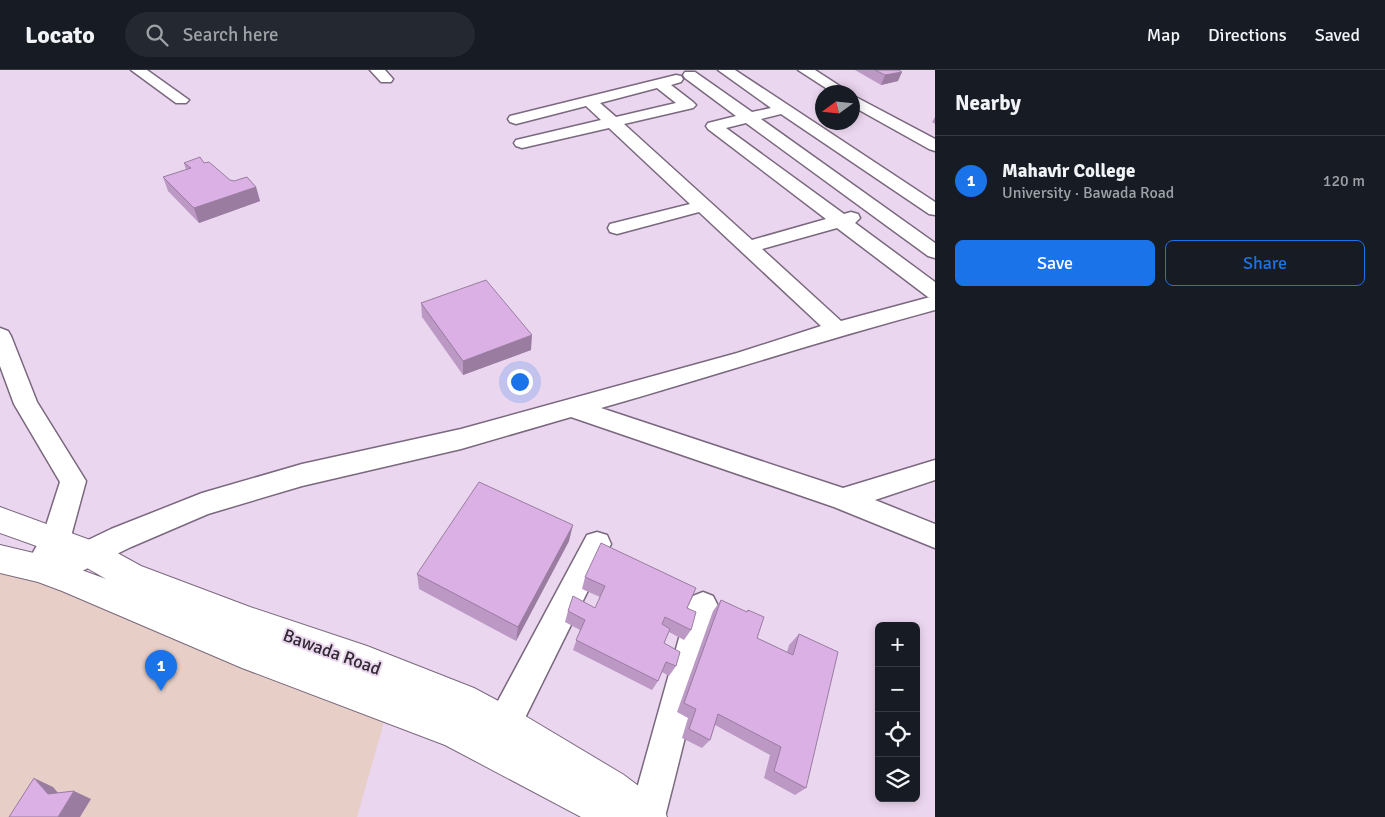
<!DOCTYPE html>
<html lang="en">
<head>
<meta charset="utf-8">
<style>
  body { margin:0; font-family:Signika,sans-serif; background:#242831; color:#f1f3f6 }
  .controls { position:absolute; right:15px; bottom:15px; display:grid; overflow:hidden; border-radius:8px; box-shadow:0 2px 8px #0003 }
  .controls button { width:45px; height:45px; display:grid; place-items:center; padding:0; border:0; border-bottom:1px solid #363941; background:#171b24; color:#f1f3f6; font:25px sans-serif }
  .compass { position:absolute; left:815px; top:15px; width:45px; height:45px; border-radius:50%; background:#171b24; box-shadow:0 2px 8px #0003; rotate:255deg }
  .you { position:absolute; left:519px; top:311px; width:18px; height:18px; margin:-12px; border:4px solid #fff; border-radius:50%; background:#1a73e8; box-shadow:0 0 0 8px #1a73e833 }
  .badge { display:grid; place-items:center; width:32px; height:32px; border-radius:50%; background:#1a73e8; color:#fff; font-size:16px; font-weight:700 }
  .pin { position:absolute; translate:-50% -41px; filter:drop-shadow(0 1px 2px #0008) }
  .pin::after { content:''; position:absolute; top:26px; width:18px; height:15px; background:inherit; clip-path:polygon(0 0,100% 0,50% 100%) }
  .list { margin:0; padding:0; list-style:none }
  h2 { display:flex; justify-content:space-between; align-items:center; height:65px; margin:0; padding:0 20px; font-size:21px }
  h2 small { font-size:16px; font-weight:400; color:#9ea1a6 }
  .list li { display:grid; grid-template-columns:32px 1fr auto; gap:15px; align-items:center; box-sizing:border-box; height:90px; padding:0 20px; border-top:1px solid #363941 }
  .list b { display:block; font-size:19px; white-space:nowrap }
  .list p { margin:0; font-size:16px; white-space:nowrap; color:#9ea1a6 }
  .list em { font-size:16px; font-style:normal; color:#9ea1a6 }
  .actions { display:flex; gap:10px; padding:15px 20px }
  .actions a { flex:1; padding:11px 0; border:1px solid #1a73e8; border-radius:8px; text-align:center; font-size:18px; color:#1a73e8 }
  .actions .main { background:#1a73e8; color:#fff }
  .icon { flex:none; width:28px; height:28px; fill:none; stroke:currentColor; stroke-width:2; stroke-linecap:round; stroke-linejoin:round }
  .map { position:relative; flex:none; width:935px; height:747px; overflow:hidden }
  header { display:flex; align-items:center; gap:30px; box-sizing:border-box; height:70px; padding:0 25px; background:#171b24; border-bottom:1px solid #363941 }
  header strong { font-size:24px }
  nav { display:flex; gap:28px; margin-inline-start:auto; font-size:18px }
  .search { width:350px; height:45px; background:#242831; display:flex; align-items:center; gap:12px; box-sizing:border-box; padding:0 18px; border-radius:28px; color:#9ea1a6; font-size:19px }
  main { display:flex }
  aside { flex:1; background:#171b24 }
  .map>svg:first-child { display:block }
  .education { fill:#e7cec7 }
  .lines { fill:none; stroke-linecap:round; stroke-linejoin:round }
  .minor-casing { stroke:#7a687e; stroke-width:3 }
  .major-casing { stroke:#7a687e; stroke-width:2 }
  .minor { fill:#fff; fill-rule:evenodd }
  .major { fill:#fff; fill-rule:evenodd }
  .wall { fill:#bc98c5 }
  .shaded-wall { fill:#997ca0 }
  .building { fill:#dbb1e5; stroke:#997ca0 }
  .labels { text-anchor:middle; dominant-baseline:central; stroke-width:4; stroke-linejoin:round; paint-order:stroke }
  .near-street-label { font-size:18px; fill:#312a33; stroke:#ebd6ef }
</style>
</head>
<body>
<header>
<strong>Locato</strong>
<div class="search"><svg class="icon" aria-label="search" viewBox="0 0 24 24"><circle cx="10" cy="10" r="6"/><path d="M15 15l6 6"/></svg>Search here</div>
<nav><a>Map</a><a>Directions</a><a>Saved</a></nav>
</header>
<main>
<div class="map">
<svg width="935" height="747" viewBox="0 0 935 747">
  <rect width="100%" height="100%" fill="#ebd6ef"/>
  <polygon class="education" points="0,496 386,645 357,747 0,747"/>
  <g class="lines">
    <defs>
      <g id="minor">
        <polygon points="131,0 147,0 189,30 186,33 176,33"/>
        <polygon points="370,0 385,0 393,9 391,12 381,12"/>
        <path d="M718,0H735L935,132V145L929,144L781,44L761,49L935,173V188L928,186L746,53L726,58L844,144L851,142L858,144L860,148L855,153L935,212V240C823,270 713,306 601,338L843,418L935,390V410L875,430L935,454V478L834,437L571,347L461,379L302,416L208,444L131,477L74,505L65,513L55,517L45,513L43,509L38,511L28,507L24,498L43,465L60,412L14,334L0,296V258L8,261L11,266L37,332L86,411L70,470L63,482L111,459L202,423L302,394L461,359L737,283L821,256L699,142L617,164L610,162L608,158L610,154L690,134L609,58L522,78L516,76L514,73L516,70L601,50L586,36L516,54L510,52L508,49L510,46L676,5L681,6L683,9L681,12L671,15L693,32L696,35L693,38L624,54L752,170L826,149L708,59L706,56L708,53L736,46L685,8L683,5L685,2H695L752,42L771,38ZM657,18L676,33L616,47L600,33ZM837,158L928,227H930L841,251L762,179Z"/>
        <polygon points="798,0 815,0 849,22 832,22"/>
        <polygon points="852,25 935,69 935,81 929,79 852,36"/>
        <polygon points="597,462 607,465 611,474 516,666 504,671 492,666 487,654 492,642 587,465"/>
        <polygon points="703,522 713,526 718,536 665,747 629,747 688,536 693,526"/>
      </g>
      <polygon id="major" points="0,437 101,474 141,496 250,537 367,576 474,618 517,641 624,705 661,733 667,747 581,747 445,675 242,598 62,521 38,512 0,503 0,475 38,484 106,509 82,495 55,487 45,479 0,463"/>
    </defs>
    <use href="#minor" class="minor-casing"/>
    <use href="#major" class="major-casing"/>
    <use href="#minor" class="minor"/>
    <use href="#major" class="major"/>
  </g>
  <g class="wall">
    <polygon points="855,0 899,0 898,11 881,15"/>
    <polygon points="935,47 935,54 932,52"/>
    <polygon points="184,93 204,93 230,110 256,117 260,131 199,153 168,121 163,107 186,100"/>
    <polygon points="421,233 531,280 463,305 422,247"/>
    <polygon points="569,471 516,571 419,519 417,504"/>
    <polygon points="585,507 687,538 691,560 684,570 669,562 664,573 676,596 669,606 662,602 658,611 652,620 573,580 580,560 565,552 568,541 595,538 600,527 582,519"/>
    <polygon points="721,530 746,542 748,540 757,568 787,582 789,575 799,564 806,718 795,725 764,708 770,685 715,655 710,670 702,678 682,668 688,648 677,642 713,541"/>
  </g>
  <g class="shaded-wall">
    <polygon points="902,2 898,11 881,15 885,5"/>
    <polygon points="256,117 260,131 199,153 194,138"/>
    <polygon points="532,265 531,280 463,305 463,291"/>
    <polygon points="573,455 569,471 516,571 518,557"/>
    <polygon points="34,708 53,717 66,732 48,724"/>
    <polygon points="74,721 91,729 80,747 58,747"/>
  </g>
  <g class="building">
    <polygon points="875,0 899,0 902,2 885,5"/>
    <polygon points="200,87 204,93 209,92 230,110 234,111 247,107 256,117 194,138 163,107 191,98 184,93"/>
    <polygon points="486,210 532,265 463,291 421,233"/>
    <polygon points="479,412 573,455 518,557 417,504"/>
    <polygon points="601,473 696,518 687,538 696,542 691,560 665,547 662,554 670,559 664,573 680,582 676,596 666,592 658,611 576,570 585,550 568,541 573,526 595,538 605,516 585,507"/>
    <polygon points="721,530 747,542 748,540 764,547 757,568 793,585 799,564 838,582 806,718 774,701 781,677 718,644 710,670 689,659 696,639 684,633"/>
    <polygon points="34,708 48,724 74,721 58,747 9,747"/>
  </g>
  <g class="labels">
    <g class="near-street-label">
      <text transform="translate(332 582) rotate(20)">Bawada Road</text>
    </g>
  </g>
</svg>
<div class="controls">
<button>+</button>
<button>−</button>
<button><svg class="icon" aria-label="locate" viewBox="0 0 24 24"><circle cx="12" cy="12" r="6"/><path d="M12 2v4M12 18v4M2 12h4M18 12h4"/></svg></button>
<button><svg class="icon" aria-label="layers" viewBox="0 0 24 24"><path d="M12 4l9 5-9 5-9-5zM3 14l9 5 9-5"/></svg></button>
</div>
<svg class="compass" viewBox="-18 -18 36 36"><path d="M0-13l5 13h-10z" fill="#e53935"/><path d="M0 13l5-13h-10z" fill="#9ea1a6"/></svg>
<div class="you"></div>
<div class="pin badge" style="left:161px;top:621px">1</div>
</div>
<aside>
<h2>Nearby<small></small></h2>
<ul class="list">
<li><span class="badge">1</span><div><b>Mahavir College</b><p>University · Bawada Road</p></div><em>120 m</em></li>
</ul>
<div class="actions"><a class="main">Save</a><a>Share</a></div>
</aside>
</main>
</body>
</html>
